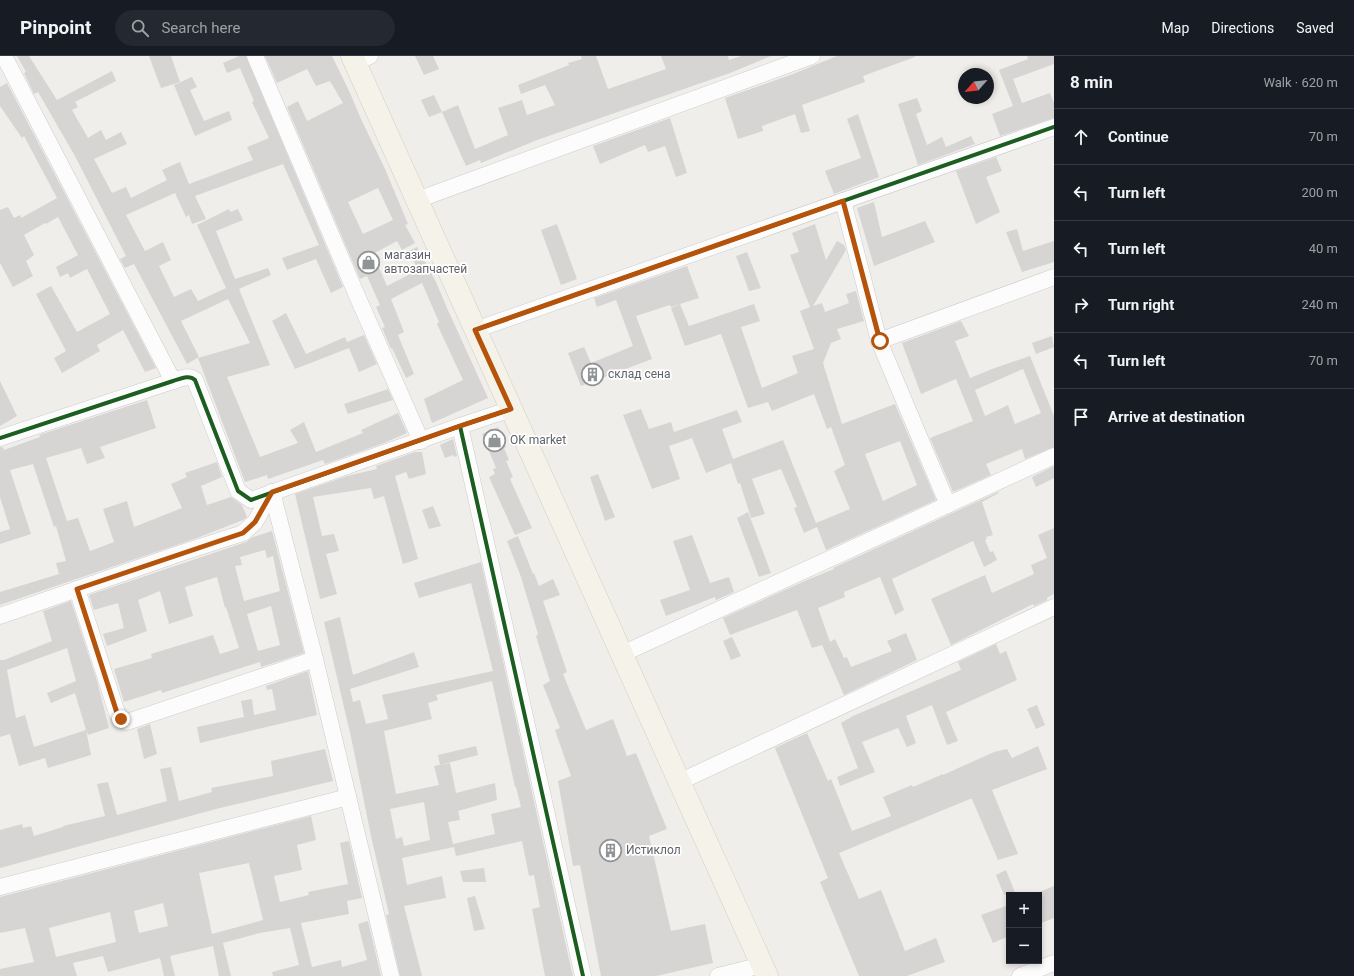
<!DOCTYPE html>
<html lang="en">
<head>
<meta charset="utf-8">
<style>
  body { margin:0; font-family:Roboto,sans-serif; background:#242831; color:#f1f3f6 }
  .controls { position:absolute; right:12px; bottom:12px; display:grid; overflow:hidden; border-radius:0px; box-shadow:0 2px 6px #0003 }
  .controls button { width:36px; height:36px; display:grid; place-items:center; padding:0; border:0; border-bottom:1px solid #363941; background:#171b24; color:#f1f3f6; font:20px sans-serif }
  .compass { position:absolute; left:958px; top:12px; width:36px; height:36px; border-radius:50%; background:#171b24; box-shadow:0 2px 6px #0003; rotate:243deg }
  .stop { position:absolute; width:12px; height:12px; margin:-9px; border:3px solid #b45309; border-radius:50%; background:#fff }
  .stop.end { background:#b45309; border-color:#fff; box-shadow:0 1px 4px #0008 }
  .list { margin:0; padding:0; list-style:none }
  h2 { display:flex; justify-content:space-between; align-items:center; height:52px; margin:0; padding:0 16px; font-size:17px }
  h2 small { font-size:13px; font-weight:400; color:#9ea1a6 }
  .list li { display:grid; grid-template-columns:26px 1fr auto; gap:12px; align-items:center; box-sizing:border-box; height:56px; padding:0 16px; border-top:1px solid #363941 }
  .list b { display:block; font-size:15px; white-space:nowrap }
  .list em { font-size:13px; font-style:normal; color:#9ea1a6 }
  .icon { flex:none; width:22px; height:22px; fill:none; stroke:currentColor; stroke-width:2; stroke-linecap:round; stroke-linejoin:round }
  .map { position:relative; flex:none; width:1054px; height:920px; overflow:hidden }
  header { display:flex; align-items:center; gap:24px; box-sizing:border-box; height:56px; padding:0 20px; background:#171b24; border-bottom:1px solid #363941 }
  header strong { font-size:19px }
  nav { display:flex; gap:22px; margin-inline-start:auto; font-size:14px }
  .search { width:280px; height:36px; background:#242831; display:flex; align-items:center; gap:10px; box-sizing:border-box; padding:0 14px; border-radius:22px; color:#9ea1a6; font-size:15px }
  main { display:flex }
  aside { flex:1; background:#171b24 }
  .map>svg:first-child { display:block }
  .building { fill:#d6d5d3; fill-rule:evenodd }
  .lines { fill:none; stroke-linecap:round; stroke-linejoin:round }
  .street-casing { stroke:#cbcccc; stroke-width:17 }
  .primary-casing { stroke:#d7ceb8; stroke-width:23 }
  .street { stroke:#fdfcfc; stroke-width:16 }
  .primary { stroke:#f4f2e9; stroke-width:22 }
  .cycleway-casing { stroke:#fff; stroke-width:6 }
  .cycleway { stroke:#1b5e20; stroke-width:4 }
  .route { stroke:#b45309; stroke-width:5 }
  .labels { text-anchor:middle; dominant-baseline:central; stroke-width:3.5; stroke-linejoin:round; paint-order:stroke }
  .poi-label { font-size:12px; fill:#5f6368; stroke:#fff; text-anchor:start }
</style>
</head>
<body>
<header>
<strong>Pinpoint</strong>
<div class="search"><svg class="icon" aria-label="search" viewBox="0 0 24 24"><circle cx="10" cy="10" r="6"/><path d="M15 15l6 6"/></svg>Search here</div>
<nav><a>Map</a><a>Directions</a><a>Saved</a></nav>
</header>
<main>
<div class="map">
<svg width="1054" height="920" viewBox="0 0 1054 920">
  <rect width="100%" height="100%" fill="#efeeea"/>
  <g class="building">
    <polygon points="17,0 29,0 57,44 112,15 116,25 75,46 78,51 72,54 88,82 101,74 106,84 121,76 127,88 94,103 112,137 126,131 131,142 167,124 162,114 180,106 189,128 253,104 247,91 269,82 252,46 254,45 240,12 227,17 223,7 239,0 246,0 343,231 331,237 316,203 287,214 282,202 319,189 283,108 195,140 206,163 192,168 189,159 186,161 175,137 126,159 145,195 163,186 171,204 159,210 174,241 191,233 198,245 226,232 197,169 229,153 230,156 238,153 243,164 216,175 235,223 268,212 271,219 239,233 270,309 227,321 260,401 298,387 290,374 304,366 316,396 363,377 361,374 398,357 407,377 384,387 325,408 323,404 268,423 267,419 245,426 198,302 250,287 228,243 181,265 199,301 187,308 134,208 125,212 120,203 126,200 103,155 75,100 38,36 34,38 24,17 26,16"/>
    <polygon points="149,0 171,0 180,26 161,32"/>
    <path d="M265,0H332L350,37L361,63L385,113L408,168L405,169L415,187L402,194L397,185L373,198L387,230L418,214L409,195L417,191L436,226L447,252L488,342L432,367L424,343L463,324L437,268L439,266L422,227L391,243L404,276L398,279L414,318L406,322L392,292L391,293L382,272L385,271L376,251L380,249L367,220L360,223L287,51L298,45L307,65L343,47L330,25L316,30L307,13L277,27ZM378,132L393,164L363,178L348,146Z"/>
    <polygon points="415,0 433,0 439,13 424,19"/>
    <polygon points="581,0 596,0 608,33 666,13 661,0 728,0 729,4 741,0 771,0 730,17 537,84 481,107 480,104 466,110 442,56 458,49 475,93 508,79 498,52 522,44 527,59 555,49 545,29 521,38 518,29 569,9 568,7 582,3"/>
    <polygon points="837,0 915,0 915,1 863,20 865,26 802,49 810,75 801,77 795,58 762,70 763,75 738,83 725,42 793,18"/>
    <polygon points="1027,0 1054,0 1054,8 1013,23 1022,47 1050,37 1054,47 1054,62 1000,80 992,58 1013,50 999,14 1028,3"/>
    <polygon points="192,21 197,31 190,34 204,65 229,55 232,64 195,80 174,29"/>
    <polygon points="7,27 156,312 145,316 123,274 97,289 100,295 62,317 54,302 66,295 36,238 51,230 77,276 110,258 87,213 70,222 68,217 60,221 56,211 78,199 58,161 46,168 45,167 24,179 34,199 26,205 33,220 13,231 0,207 0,154 8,151 14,162 20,159 21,162 57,142 24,80 22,82 0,50 0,31"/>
    <polygon points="434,39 442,56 429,61 421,44"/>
    <polygon points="917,42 922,55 916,58 927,89 942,81 946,91 971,80 975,88 918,109 898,48"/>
    <polygon points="858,58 879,121 834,138 825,115 861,102 847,63"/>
    <polygon points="670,62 687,117 676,121 665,90 648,96 645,89 600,108 593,90"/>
    <polygon points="996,101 1002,115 986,121 1000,156 976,168 956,115"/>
    <polygon points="874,146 882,181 925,165 935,186 874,210 857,152"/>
    <polygon points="557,168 577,223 561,229 541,174"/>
    <path d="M815,168L826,204L837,185L844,189L846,194L813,250L822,247L825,256L849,247L846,238L856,235L864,265L837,273L841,283L831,287L823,307L842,368L895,348L936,444L826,494L817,471L804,477L794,452L797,451L781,413L752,423L765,458L751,462L740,427L738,428L731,407L706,417L692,382L669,390L680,423L652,433L623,359L641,353L649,373L671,366L674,376L737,354L742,366L722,373L733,403L783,384L816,467L850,453L834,415L845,409L831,371L827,373L814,338L772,355L768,346L748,352L721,278L685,290L671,252L680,248L671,251L670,249L636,260L652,303L581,330L568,297L584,291L591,307L633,290L616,244L597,251L594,242L687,210L699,242L680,248L689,270L754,248L760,265L741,271L762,332L798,317L792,300L814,293L800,255L810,251L790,199L799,196L792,177ZM900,385L917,429L883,445L865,398Z"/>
    <polygon points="1017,173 1023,195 1054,185 1054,206 1022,216 1006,176"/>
    <polygon points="747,196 761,232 749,235 736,200"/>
    <polygon points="286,257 306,298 345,281 347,286 364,279 377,308 359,316 349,292 295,313 272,265"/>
    <path d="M961,265L969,280L955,285L970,322L992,313L1030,300L1054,360V391L1025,403L1022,393L986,408L991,419L953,436L930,382L973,365L956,323L921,338L902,287ZM1023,313L1041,357L1015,368L1008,349L985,360L975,334Z"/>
    <polygon points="1052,280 1054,291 1036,298 1032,287"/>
    <polygon points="0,325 17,360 0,370"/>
    <polygon points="388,333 393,344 348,358 344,348"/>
    <polygon points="147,344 156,372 100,391 105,402 87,408 81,392 46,402 67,465 78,462 90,495 114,486 103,453 127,445 134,471 182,452 171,428 187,421 185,417 217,406 222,421 201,430 207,449 231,441 242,449 247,461 243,464 197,482 0,549 0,536 59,518 56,507 66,505 56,470 54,471 33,408 10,414 31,478 0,488 0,476 10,473 0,441 0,391 3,391 4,394 40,381 39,379"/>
    <polygon points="498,371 506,391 504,392 509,404 506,405 513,421 510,423 532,472 515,479 489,421 495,418 493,413 496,412 482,378"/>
    <polygon points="453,383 457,400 454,401 453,399 445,402 440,389"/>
    <polygon points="415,396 422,396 426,418 409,423 406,416 395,420 418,503 403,508 384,440 374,443 371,432 313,441 322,480 334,478 339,495 326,498 337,538 320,543 295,438 347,420 377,413 376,410"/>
    <polygon points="1054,410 1054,422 1036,431 1032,421"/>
    <polygon points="598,418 615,461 605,465 590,421"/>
    <polygon points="998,436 999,437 982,446 993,479 986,481 987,483 985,484 990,496 993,495 997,504 984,511 973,485 892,523 904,554 895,559 880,521 844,536 845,541 818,552 830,586 835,583 844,602 847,601 851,611 892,595 887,585 906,577 917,604 844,639 822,589 812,592 797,554 730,579 723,562 807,524 834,513 833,512"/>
    <polygon points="433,450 441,470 429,473 422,454"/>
    <polygon points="748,456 771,517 759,521 737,462"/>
    <polygon points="1054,472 1054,538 1047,542 1047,544 1034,550 1033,548 951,589 931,543 985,519 992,537 1034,518 1031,509 1047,502 1038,479"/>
    <path d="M272,475L304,597L261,611L260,606L162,637L161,634L124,646L114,613L152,602L151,598L213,579L220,598L239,592L226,551L225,552L217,521L185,531L193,560L169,568L160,535L138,544L147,575L107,590L103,578L124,572L118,547L94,554L89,539L246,486L253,481ZM265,494L267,502L273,500L280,535L244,545L235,510L242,509L240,501ZM271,550L280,589L258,595L247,558Z"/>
    <polygon points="692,479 710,527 729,521 734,536 716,544 715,541 666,560 660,544 690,534 673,485"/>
    <polygon points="518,480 533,518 534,517 539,530 553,523 560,539 543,545 567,616 563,618 586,674 613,663 627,700 636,697 667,773 649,780 671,875 705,868 713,907 656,920 601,920 580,809 573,810 558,725 571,720 555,674 560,672 543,629 550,625 536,580 538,578 521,521 507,485"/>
    <path d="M481,506L571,912L573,920H545L532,853L540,851L534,819L529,820L522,785L456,800L454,791L402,802L407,829L442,820L446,842L404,850L422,920H400L386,859L389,858L371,780L351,681L324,566L340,561L353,619L414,596L419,611L350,633L353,646L360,644L366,668L388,663L382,639L493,615L471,527L419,542L414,527ZM492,625L515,731H516L521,751L491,758L495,778L453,788L448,766L460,764L458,755L497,744L495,727L456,737L450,707L434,710L439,729L396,738L384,675L432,663L428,647L438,644L436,639ZM424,746L430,784L404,790L402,781L396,783L390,753Z"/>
    <path d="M71,545L97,625L109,672L88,679L86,674L91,699L48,712L45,702L19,710L10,678L0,681V604H4L52,585L43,555ZM67,592L76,625L47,637L51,647L75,637L86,674L34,691L25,659L16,662L7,614Z"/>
    <polygon points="732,581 741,600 731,604 723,585"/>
    <polygon points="996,588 1000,598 1006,595 1017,624 946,656 958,685 947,689 932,649 906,660 916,687 907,691 898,672 862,686 875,716 840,730 837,721 858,712 841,667 853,660 961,614 958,606"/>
    <polygon points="308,615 317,659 200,687 197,671 244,661 241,645 252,643 254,659 276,654 272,633 267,634 266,630"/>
    <polygon points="1037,649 1045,669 1036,673 1027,653"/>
    <polygon points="150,668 157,698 144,703 137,673"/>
    <polygon points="807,677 828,725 831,723 852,775 891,760 883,741 912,729 913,731 943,718 943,719 994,696 1007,693 1012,702 1038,690 1047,713 992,734 1018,798 998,804 972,743 970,743 839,797 859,843 881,834 905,895 936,882 945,906 907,920 859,920 820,826 828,822 775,692"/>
    <polygon points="476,690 478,699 440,709 438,699"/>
    <polygon points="325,693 333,725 216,753 0,812 0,774 22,768 23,772 31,770 34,780 63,771 63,770 105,760 97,728 108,726 117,759 167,745 160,713 171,711 179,745 212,736 211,732 273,720 271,705"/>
    <path d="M311,760L316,784L297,789L302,814L274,820L280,846L309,839L308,836L348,828L340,787L349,785L362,842L347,845L349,858L301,867L312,911L341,904L342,911L367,904L358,868L368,865L381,920H273L272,916L299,909L290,872L260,877L223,887L231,920H219L213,890L170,900L175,920H164L160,902L108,916L103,900L73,907L77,920H0V913L34,906L25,872L0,877V841ZM249,807L263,864L212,878L199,817ZM163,847L168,870L139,877L134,855ZM110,856L116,886L56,901L49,872Z"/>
    <polygon points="484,812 486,826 463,826 460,815"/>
    <polygon points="1006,814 1016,839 1004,839 996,819"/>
    <polygon points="1054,830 1054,862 1039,868 1039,836"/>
    <polygon points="475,840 485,873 474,875 467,842"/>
    <polygon points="1009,849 1009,880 993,887 981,859"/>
  </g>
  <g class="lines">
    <defs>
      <g id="street">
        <polyline points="4,0 173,325"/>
        <polyline points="255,0 358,242 421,385"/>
        <polyline points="354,6 370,0"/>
        <polyline points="417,144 812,0"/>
        <polyline points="843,145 879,285 948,449"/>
        <polyline points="475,274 1054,71"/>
        <polyline points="879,285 1054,221"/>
        <polyline points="460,370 583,920"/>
        <path d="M0,382L173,325C180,323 189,318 195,324L238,435L251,444L460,370L511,353"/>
        <polyline points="272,436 315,603 391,920"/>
        <polyline points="77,533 117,657 121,663 127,666 315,603"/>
        <polyline points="0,560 184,496 243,477 255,466 272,436"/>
        <polyline points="622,598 1054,400"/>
        <polyline points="679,726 1054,551"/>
        <polyline points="0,831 348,741"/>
        <polyline points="718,920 762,909"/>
        <polyline points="1020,920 1054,907"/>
      </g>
      <polyline id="primary" points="352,0 767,920"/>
    </defs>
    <use href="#street" class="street-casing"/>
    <use href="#primary" class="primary-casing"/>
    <use href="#street" class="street"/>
    <use href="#primary" class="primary"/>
    <defs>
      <g id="cycleway">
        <polyline points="475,274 1054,71"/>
        <polyline points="460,370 583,920"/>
        <path d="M0,382L173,325C180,323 189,318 195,324L238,435L251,444L460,370L511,353"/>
      </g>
    </defs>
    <use href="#cycleway" class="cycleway-casing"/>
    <use href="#cycleway" class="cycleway"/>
  </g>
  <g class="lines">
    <polyline class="route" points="121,663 117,657 77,533 243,477 255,466 272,436 460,370 511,353 475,274 843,145 880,285"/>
  </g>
  <defs>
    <symbol id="shop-ring" viewBox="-11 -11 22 22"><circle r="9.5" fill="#fff" stroke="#919496" stroke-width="1.5"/><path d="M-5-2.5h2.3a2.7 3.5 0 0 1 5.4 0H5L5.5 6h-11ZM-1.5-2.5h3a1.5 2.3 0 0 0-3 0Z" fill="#919496"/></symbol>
    <symbol id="building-ring" viewBox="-11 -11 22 22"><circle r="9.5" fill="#fff" stroke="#919496" stroke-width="1.5"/><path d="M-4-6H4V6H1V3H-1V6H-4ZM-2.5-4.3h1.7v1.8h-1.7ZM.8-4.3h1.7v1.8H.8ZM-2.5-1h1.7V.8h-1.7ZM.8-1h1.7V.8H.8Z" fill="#919496"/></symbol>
  </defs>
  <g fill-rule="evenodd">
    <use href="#shop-ring" x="356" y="194" width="25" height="25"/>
    <use href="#building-ring" x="580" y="306" width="25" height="25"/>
    <use href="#shop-ring" x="482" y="372" width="25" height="25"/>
    <use href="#building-ring" x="598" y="782" width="25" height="25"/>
  </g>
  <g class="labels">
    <g class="poi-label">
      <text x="384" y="199">магазин<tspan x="384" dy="14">автозапчастей</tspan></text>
      <text x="608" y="318">склад сена</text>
      <text x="510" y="384">OK market</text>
      <text x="626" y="794">Истиклол</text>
    </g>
  </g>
</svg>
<div class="controls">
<button>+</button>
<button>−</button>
</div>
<svg class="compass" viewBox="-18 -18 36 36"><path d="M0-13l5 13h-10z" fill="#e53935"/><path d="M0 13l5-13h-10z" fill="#9ea1a6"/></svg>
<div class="stop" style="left:880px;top:285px"></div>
<div class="stop end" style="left:121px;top:663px"></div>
</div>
<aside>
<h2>8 min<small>Walk · 620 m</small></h2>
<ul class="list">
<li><svg class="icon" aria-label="ahead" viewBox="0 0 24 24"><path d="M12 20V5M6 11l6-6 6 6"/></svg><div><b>Continue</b></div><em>70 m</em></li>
<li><svg class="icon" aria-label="left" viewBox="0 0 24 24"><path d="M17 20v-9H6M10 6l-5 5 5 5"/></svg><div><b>Turn left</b></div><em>200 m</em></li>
<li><svg class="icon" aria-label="left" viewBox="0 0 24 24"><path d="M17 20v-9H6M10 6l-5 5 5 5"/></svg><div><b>Turn left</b></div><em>40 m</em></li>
<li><svg class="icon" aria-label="right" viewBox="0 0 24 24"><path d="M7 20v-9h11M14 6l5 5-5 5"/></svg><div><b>Turn right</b></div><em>240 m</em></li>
<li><svg class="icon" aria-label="left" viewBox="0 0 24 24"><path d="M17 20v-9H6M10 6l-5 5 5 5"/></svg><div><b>Turn left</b></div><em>70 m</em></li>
<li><svg class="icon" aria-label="arrive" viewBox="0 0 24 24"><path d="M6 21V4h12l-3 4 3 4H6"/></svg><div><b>Arrive at destination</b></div></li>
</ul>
</aside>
</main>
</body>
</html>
